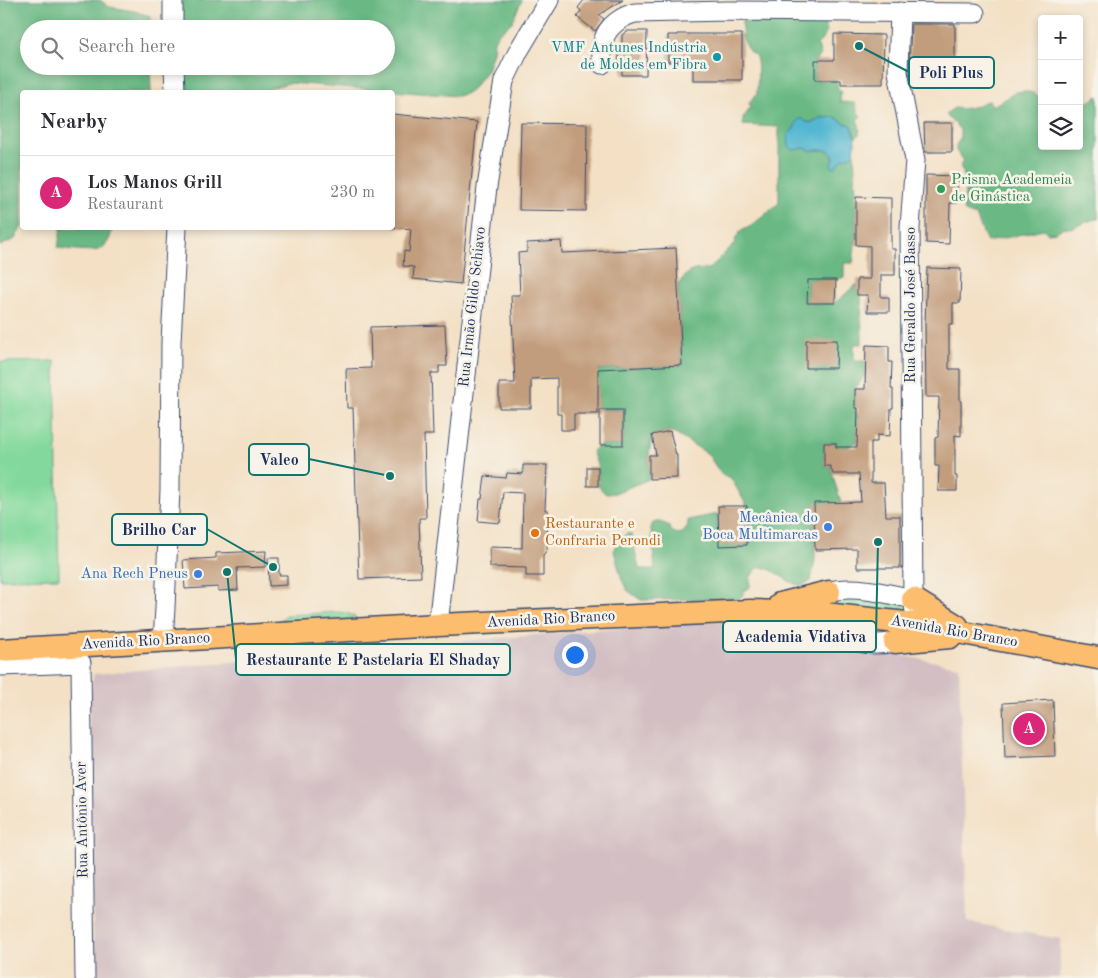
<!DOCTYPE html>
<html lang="en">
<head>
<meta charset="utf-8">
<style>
  body { margin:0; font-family:"Old Standard TT",serif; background:#f7f7f7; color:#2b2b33 }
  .controls { position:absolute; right:15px; top:15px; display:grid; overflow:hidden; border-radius:5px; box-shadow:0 2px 8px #0003 }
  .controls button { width:45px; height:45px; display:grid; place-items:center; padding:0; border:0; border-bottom:1px solid #e1e1e2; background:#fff; color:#2b2b33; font:25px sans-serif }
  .you { position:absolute; left:574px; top:654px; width:18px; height:18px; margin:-12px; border:4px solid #fff; border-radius:50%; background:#1a73e8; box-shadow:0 0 0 8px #1a73e833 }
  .badge { display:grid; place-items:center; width:32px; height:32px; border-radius:50%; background:#db2777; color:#fff; font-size:16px; font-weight:700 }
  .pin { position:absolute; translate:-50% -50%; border:2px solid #fff; box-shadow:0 1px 5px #0006 }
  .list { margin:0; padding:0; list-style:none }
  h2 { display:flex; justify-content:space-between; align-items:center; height:65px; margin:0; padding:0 20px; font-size:21px }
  h2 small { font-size:16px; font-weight:400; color:#7c7c81 }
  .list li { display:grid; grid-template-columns:32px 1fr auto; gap:15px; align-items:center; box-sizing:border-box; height:75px; padding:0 20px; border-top:1px solid #e1e1e2 }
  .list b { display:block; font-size:19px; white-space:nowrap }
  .list p { margin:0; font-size:16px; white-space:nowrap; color:#7c7c81 }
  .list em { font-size:16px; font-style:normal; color:#7c7c81 }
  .icon { flex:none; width:28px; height:28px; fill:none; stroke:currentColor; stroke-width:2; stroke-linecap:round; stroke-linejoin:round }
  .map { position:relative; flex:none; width:1098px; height:978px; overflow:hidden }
  .search { position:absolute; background:#fff; box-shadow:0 2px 8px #0003; left:20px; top:20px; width:375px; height:55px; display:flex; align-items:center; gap:12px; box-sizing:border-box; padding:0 18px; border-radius:28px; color:#7c7c81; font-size:19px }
  .panel { position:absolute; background:#fff; box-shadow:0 2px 8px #0003; left:20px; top:90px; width:375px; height:140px; border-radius:5px }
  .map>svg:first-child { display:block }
  .industrial { fill:#d2bec3 }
  .green { fill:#83d99d; stroke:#4f847e }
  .forest { fill:#6ab984; stroke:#427471 }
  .water { fill:#53b7d1; stroke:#377398 }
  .building { fill:#c29d7d }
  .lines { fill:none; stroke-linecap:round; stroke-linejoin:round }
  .minor-casing { stroke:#3b4a6d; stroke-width:21 }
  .major-casing { stroke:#3b4a6d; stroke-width:25 }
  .minor { stroke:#fff; stroke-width:19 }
  .major { stroke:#fcbd6e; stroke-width:22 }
  .culture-dot { fill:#0f9aa8; stroke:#f7f3e8; stroke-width:2 }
  .leisure-dot { fill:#2e9e5b; stroke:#f7f3e8; stroke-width:2 }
  .shop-dot { fill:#3f7fe0; stroke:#f7f3e8; stroke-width:2 }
  .food-dot { fill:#e8710a; stroke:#f7f3e8; stroke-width:2 }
  .labels { text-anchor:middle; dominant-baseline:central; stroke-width:5; stroke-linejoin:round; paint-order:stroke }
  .culture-label { font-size:15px; fill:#0d838f; stroke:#f7f3e8; text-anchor:end }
  .leisure-label { font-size:15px; fill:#27864d; stroke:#f7f3e8; text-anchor:start }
  .street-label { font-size:15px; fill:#1b2f5e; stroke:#f7f3e8 }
  .shop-label { font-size:15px; fill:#366cbe; stroke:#f7f3e8; text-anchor:end }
  .food-label { font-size:15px; fill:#c56008; stroke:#f7f3e8; text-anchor:start }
  .leader { fill:none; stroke:#0f766e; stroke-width:2 }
  .callout-dot { fill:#0f766e; stroke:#f7f3e8; stroke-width:2 }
  .callout { fill:#f7f3e8; stroke:#0f766e; stroke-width:2 }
  .callout-label { font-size:16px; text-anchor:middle; font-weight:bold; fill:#1b2f5e }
</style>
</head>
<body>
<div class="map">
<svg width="1098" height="978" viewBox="0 0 1098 978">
  <rect width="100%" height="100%" fill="#f7f3e8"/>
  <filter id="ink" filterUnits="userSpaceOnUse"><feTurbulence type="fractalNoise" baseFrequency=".02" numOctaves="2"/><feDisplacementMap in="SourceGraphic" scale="10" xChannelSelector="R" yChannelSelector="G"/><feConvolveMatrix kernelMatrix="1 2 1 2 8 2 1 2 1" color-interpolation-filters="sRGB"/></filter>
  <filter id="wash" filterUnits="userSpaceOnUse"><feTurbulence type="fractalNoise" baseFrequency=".0096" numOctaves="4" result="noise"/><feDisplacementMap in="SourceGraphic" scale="20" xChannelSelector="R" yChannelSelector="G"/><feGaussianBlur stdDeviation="1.12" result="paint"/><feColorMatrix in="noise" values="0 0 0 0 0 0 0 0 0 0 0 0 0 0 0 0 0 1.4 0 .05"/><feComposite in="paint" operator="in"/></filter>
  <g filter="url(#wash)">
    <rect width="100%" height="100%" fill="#f3e0c5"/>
    <polygon class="industrial" points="754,620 819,641 959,666 967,922 1060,939 1060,978 94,978 89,700 94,674 695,621"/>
    <g class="green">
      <polygon points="55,361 59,578 0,579 0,362"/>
      <polygon points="859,596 900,604 907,608 913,617 824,608 832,600"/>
      <path d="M323,613C335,612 348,610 357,619L278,622L286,615Z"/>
      <polygon points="358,639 354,643 349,646 305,649 287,649 278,642"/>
    </g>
    <g class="forest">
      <polygon points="0,0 100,0 109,7 134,11 150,16 150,29 29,29 29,66 150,66 151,92 22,92 22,226 15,239 0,246"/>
      <polygon points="176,0 522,0 512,22 499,33 494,40 493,52 487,70 470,92 458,96 289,83 270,88 269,92 177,92 177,66 386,66 386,29 176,29"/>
      <path d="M742,21L826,23C828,32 825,39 817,44L821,55L815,60V80H836L838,88L841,91L840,102L855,103L857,111L860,115V117L857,120C860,127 862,134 855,138L853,130L849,124C843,124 840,119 835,117C832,117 826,118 823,118C813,118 813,127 802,119C793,126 789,136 789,147L798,149L806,148L810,150H825L831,152L834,160L840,162L843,158L849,157L854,153C856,190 858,226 853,263H844V277L836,280H808L807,303H835L857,284V295H861L862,344H854V361H865V375L855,389V408L858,418L857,442L847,447H836V443H824V466H830L841,503L814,504L815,559L811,581C807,583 804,585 800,585C787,585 763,556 754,572C753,573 750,578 750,579C750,582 750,584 750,587L744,591L743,595L739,599L641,600L627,590L622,580L614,551L616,544L620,539L627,534H631L632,537L639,569H655L651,529C652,518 661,522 668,525C673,539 689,535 688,520L718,514L719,546L747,545V506L731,478L721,474L707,453L670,431L652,435L649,455V479L615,493L606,494L598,486V467L592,451L600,445H623V410L598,409V381H557L567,371L682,365L678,285C689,269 691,270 709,269L727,251L735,244L736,238L742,230L745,228L750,227L779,203V127L743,125V117L747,113L748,110L751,108L749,103L751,100L757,93C757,86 759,63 756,57C754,53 753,55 750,52C742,43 742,32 742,21Z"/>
      <path d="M1024,91C1031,92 1037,94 1042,99V146H1079V105L1091,101L1098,96V219H1094L1071,228L1064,227L1056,232L1048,233L1043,229L987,242L976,216L965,212C961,205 965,200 965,192C965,185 964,178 963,171C958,166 962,164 963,159L956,151V145L960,139V129L956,126L955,122L950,120L947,116V113L954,108L961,109L978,106L984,102L989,101L993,106L1016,92Z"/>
      <path d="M61,228H112C111,237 108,246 98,250C92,252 66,249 58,248Z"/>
    </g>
    <path class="water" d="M835,117L846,124L851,125C855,134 856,143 854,153L849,157L843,158L835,168L831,166L834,158L831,152L825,150H810L805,148L793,150L789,147L788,134L793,130L798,119H803L806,122L813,123L821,118Z"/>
    <g id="blocks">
      <g class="building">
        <polygon points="584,0 623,0 599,15 604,19 595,31 577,17 581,11 578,8"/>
        <polygon points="911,24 955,24 955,78 922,77 922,80 911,80 909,71"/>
        <polygon points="627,31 647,31 646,75 622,75 622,61 619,61 619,47 622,43 622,35"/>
        <polygon points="677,34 742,34 742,80 693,80 693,62 668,62 668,35 677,35"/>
        <polygon points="834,34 884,35 883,84 841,84 841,80 815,80 815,60 834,60"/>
        <polygon points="392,114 477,122 461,284 413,279 414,267 403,266 404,251 409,252 411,229 392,227"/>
        <polygon points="521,123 587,124 586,211 519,210"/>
        <polygon points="924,123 952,123 952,152 925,152"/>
        <polygon points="926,175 957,176 957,203 950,203 949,244 926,243"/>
        <polygon points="856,197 891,198 891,249 895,249 895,275 881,275 881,297 889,297 889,312 867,312 868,295 857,295 857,279 870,279 870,246 856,245"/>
        <polygon points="561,241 562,253 676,248 682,365 598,369 598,414 574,414 574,430 561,430 561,414 557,414 557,378 531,379 531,408 499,408 499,383 515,383 511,295 520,295 518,253 527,252 527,243"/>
        <polygon points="927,268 961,269 960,303 953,303 953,324 949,324 949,369 960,369 960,401 961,401 961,436 955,435 955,476 957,476 957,491 938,491 939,466 935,466 935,438 938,437 939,397 926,397 925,324"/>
        <polygon points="808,280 836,280 835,303 807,303"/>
        <polygon points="445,325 447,366 439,366 439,373 431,373 433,435 424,435 426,518 419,518 421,577 359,579 353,408 347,408 346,369 371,368 370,327"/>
        <polygon points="806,340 837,340 836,368 806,368"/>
        <polygon points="866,345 889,346 889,362 892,362 891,389 893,389 893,408 891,408 890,436 877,435 877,442 871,442 871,483 884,483 886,516 900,516 900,568 857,568 857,549 815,550 814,503 861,502 859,474 833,474 830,466 824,466 824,443 836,443 836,447 857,447 858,408 855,408 855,389 865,389"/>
        <rect x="600" y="410" width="23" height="35"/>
        <polygon points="670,431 676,455 677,455 677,478 649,479 649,455 656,455 652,435"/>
        <polygon points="523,465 547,465 545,510 548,510 547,550 543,555 543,576 526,576 526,568 490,567 490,547 522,548 523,493 503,492 500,523 478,521 480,499 482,499 485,476 506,478 507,473 523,474"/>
        <rect x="587" y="467" width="11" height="19"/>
        <polygon points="718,506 747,506 747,545 719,546"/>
        <polygon points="266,551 265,567 237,568 238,590 218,591 218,587 185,589 183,560 216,558 216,553"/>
        <polygon points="268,558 279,558 279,575 287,575 287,585 269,586"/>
        <polygon points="1053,700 1055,756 1005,758 1003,703"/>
      </g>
    </g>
  </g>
  <g filter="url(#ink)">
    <use href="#blocks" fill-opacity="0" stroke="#3b4a6d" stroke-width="1"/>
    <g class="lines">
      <defs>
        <g id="minor">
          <polyline points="173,0 173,29"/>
          <path d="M900,12L898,72L915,160L910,227L913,599C915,610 918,624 910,634C909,635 905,637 904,638C880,650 851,642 827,633C823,627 816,619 816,612C815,609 818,604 819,601C822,597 827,593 831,591C855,585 890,594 913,599"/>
          <path d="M602,64C602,56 601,46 604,39C608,26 622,16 635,13L728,11L975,13"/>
          <polyline points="174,66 175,92"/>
          <polyline points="438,625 487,187 504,81 519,50 549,0"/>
          <polyline points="163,641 165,608 170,489 171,342 177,228"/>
          <polyline points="0,666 81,663 85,978"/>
        </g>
        <g id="major">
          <polyline points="913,599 957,626"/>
          <polyline points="780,604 829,592"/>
          <polyline points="780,620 827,633"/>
          <polyline points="895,642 950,637"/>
          <polyline points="0,650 438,625 750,611 816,613 915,624 1098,658"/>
        </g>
      </defs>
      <use href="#minor" class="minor-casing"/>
      <use href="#major" class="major-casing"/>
      <use href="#minor" class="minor"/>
      <use href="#major" class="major"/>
    </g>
  </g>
  <circle class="culture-dot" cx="717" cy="57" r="5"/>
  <circle class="leisure-dot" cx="941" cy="189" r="5"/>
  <g class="shop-dot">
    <circle cx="828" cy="527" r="5"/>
    <circle cx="198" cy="574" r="5"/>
  </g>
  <circle class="food-dot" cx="535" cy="533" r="5"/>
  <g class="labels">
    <g class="culture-label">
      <text x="707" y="48">VMF Antunes Indústria<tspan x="707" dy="17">de Moldes em Fibra</tspan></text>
    </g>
    <g class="leisure-label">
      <text x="951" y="180">Prisma Academeia<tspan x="951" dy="17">de Ginástica</tspan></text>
    </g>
    <g class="street-label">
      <text transform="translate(911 305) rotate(-90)">Rua Geraldo José Basso</text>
      <text transform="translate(473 307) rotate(-84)">Rua Irmão Gildo Schiavo</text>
      <text transform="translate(551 620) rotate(-3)">Avenida Rio Branco</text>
      <text transform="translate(954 632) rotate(10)">Avenida Rio Branco</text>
      <text transform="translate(146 642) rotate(-3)">Avenida Rio Branco</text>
      <text transform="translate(83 820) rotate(-91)">Rua Antônio Aver</text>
    </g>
    <g class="shop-label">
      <text x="818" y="518">Mecânica do<tspan x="818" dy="17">Boca Multimarcas</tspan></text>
      <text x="188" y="574">Ana Rech Pneus</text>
    </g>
    <g class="food-label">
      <text x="545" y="524">Restaurante e<tspan x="545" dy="17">Confraria Perondi</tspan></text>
    </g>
  </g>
  <path class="leader" d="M859 46L909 72M390 476L309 459M273 567L207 529M878 542L876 636M227 572L236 659"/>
  <g class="callout-dot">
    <circle cx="859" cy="46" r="5"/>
    <circle cx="390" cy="476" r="5"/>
    <circle cx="273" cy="567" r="5"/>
    <circle cx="878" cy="542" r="5"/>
    <circle cx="227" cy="572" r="5"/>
  </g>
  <g class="callout">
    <rect x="909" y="57" width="85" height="31" rx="5"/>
    <rect x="249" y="444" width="60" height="31" rx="5"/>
    <rect x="112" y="514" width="95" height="31" rx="5"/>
    <rect x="723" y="621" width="153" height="31" rx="5"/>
    <rect x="236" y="644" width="274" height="31" rx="5"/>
  </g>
  <g class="callout-label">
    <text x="951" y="78">Poli Plus</text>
    <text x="279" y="465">Valeo</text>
    <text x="159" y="535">Brilho Car</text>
    <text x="800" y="642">Academia Vidativa</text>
    <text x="373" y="665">Restaurante E Pastelaria El Shaday</text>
  </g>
</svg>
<div class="controls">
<button>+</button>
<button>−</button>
<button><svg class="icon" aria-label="layers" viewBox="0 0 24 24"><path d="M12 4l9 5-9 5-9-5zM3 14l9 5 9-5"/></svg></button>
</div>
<div class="you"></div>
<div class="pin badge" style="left:1029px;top:729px">A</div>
<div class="search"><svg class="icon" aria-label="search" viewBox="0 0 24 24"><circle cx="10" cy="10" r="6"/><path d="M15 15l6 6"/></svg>Search here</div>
<section class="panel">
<h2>Nearby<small></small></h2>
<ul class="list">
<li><span class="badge">A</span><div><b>Los Manos Grill</b><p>Restaurant</p></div><em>230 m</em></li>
</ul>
</section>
</div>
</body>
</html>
